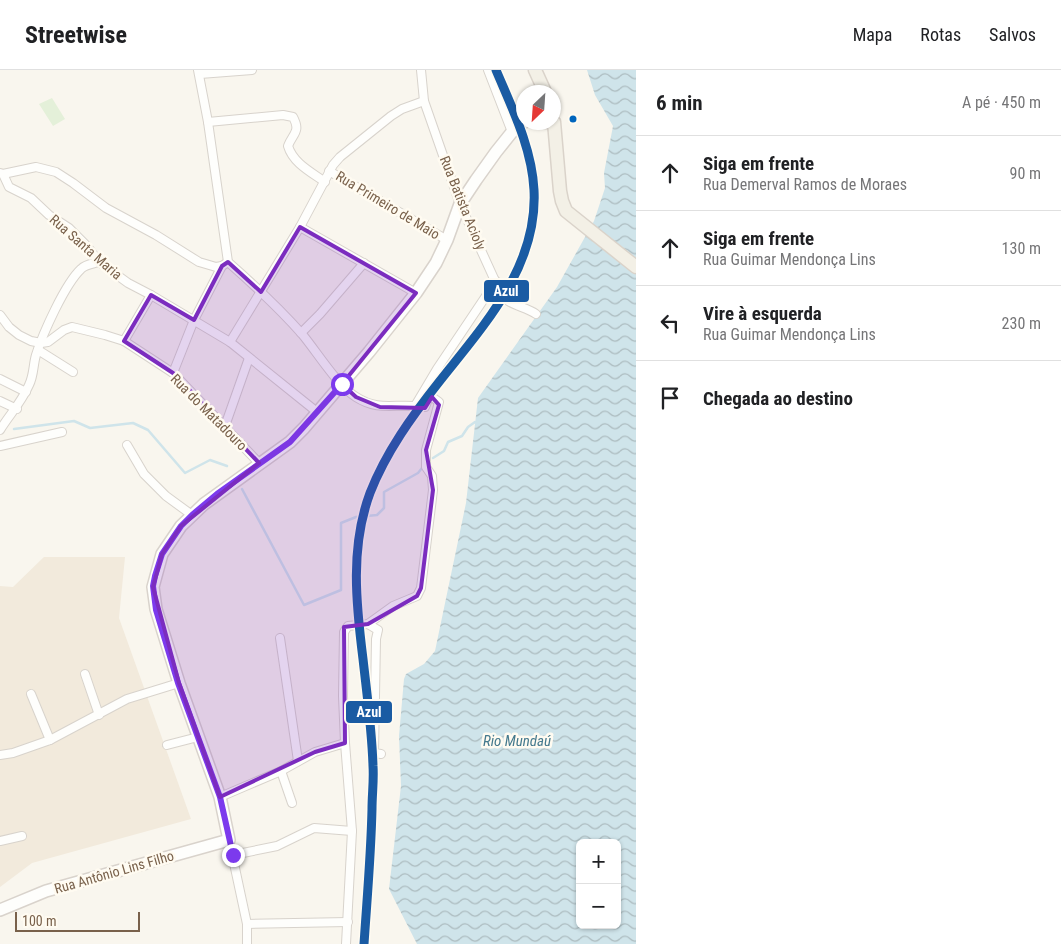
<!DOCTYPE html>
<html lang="pt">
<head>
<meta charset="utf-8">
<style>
  body { margin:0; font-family:"Roboto Condensed",sans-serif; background:#f6f6f6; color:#202124 }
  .controls { position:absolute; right:15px; bottom:15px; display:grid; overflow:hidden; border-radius:8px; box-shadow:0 1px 4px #0004 }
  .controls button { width:45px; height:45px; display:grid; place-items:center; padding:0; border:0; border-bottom:1px solid #e0e0e0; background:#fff; color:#202124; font:25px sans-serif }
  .compass { position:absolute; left:516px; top:15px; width:45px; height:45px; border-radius:50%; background:#fff; box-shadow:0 1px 4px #0004; rotate:205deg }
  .scale { position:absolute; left:15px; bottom:12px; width:125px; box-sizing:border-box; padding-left:5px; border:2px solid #79614b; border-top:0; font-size:14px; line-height:18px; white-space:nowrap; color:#79614b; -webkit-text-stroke:4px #fffbf1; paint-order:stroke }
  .stop { position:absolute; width:15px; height:15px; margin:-11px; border:4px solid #7c3aed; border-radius:50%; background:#fff }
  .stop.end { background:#7c3aed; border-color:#fff; box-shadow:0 1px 5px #0008 }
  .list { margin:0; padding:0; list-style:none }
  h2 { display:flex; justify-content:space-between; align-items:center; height:65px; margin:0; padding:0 20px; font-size:21px }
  h2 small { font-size:16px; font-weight:400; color:#757577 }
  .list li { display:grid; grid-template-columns:32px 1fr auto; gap:15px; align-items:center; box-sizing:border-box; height:75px; padding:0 20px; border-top:1px solid #e0e0e0 }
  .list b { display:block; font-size:19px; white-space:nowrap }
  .list p { margin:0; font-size:16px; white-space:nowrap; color:#757577 }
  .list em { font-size:16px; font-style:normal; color:#757577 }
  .icon { flex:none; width:28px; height:28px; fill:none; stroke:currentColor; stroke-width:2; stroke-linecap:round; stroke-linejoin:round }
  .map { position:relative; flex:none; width:636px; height:874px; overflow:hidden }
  header { display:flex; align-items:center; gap:30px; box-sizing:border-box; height:70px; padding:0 25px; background:#fff; border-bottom:1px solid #e0e0e0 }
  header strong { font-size:24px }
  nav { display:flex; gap:28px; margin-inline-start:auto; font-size:18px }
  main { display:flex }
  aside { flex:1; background:#fff }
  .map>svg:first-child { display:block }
  .residential { fill:#f2eadc }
  .green { fill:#e4f0d9 }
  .water { fill:url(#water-waves); fill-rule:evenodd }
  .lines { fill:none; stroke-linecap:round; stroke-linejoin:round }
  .stream { stroke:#cfe4ea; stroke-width:2.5 }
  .street-casing { stroke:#d8d3cc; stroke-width:10 }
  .secondary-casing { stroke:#d9d3cc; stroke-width:14 }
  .primary-casing { stroke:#dad3ca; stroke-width:15 }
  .street { stroke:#fefefc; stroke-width:8 }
  .secondary { stroke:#fefefc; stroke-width:11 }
  .primary { stroke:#f3f0e6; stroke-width:12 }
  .rail-1-casing { stroke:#fffbf1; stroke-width:12 }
  .rail-1 { stroke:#1a5ba3; stroke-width:9 }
  .route { stroke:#7c3aed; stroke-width:6 }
  .marked { fill:#7b2cbf; fill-opacity:0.2; stroke:#7b2cbf; stroke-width:4; stroke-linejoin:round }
  .bus-dot { fill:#0065bd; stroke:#fffbf1; stroke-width:2 }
  .labels { text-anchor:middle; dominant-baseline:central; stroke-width:5; stroke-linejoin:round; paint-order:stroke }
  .street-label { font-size:14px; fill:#79614b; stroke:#fffbf1 }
  .water-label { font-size:15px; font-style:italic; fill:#44798d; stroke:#fffbf1 }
  .line-badge { stroke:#fffbf1; stroke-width:2 }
  .badge-label { font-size:14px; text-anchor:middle; font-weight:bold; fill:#fff }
</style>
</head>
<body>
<header>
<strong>Streetwise</strong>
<nav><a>Mapa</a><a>Rotas</a><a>Salvos</a></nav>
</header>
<main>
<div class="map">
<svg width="636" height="874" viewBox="0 0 636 874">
  <defs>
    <pattern id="water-waves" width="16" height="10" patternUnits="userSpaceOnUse" patternTransform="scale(1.25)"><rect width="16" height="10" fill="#cfe4ea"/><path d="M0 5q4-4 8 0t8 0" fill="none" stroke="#adbcc0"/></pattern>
  </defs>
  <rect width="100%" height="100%" fill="#f9f6ee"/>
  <polygon class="residential" points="44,487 125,487 119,548 191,749 32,793 0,817 0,516 13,517"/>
  <polygon class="green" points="52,28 65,49 53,56 39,34"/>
  <path class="water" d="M587,0H636V874H417L389,819L401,716L399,666L404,609L406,604L424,594L435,581L466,433L478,328L557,217L594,151L605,118L604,103L613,56L595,25ZM580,773H617V855H580Z"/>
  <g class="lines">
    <g class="stream">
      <polyline points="14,359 74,351 90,358 133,353 148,360 185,403 210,390 227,396"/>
      <polyline points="433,388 444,381 448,372 462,366 468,357 475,352"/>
      <polyline points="242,419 304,535 341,520 341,453 356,447 377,445 384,438 384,422 418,403 422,398"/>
    </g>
    <defs>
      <g id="street">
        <path d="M198,0L208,52L228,192C253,214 279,238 302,264C317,282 337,315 356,327C378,341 393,334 415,336L437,299L496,211"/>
        <path d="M421,0L424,31L460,134L501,224C509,236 525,236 536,244"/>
        <polyline points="488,0 512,62"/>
        <polyline points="200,4 252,0"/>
        <path d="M208,52L283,45L293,47C301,62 293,63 288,76C293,93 311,102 325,112"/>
        <polyline points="329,101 447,170"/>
        <polyline points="0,103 3,104 9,117 31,128 49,145 69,158 87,176 99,192 128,213 151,225 230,272 317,342"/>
        <polyline points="3,104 36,97 56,102 73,113 106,138 156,165 199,192 216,197 222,196 228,192"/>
        <polyline points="300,157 416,223"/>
        <polyline points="0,245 9,257 19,265 31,271 41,273 48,272 64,260 72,257 105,265 124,271 173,303 259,393"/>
        <polyline points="301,263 320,244 364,193"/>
        <polyline points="124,271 151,225"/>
        <polyline points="230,272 300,157 333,95 340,87 391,46 402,39 424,31"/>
        <polyline points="38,280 73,302"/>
        <polyline points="173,303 194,250 222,196"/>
        <polyline points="0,309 26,322"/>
        <polyline points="0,331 17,339"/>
        <polyline points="225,356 249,288"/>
        <path d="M0,360C10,344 21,333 29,315C34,305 33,295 36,285C43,263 65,214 81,199C86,194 92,194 99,192"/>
        <polyline points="127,375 144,404 166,426 192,445"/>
        <polyline points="0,376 62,362"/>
        <polyline points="368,554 378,560 376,569 374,683 381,684"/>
        <polyline points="280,568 298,691"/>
        <polyline points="85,604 99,645"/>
        <polyline points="31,624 50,670"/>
        <polyline points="167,675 198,667"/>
        <polyline points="0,685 13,683 50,670 127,629 179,613"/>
        <polyline points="281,701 292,733"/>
        <polyline points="220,727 281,701 315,682 345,673"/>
        <polyline points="229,770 247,854 247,874"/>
        <polyline points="0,771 22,766"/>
        <polyline points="233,785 277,776 314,758 352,761"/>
        <polyline points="247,854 348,852"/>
        <polyline points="346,874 352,761 345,673 343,626 344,562 348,556 368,554 393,536 417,526 421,518 433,420 432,406 426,397 426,380 439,332 432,327 428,329 425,337 415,336"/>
      </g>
      <g id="secondary">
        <polyline points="542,52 554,53"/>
        <polyline points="0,840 46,821 229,770 220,727 179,613 156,539 153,517 162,484 181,456 204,434 290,372 304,358 369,282 416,223 436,193 447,170 460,134 476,110 496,82 512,62 524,52"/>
      </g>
      <g id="primary">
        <polyline points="535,0 545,22"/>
        <polyline points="554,52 560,121 562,131 566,141 636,197"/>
      </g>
    </defs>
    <use href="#street" class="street-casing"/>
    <use href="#secondary" class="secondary-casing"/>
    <use href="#primary" class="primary-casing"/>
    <use href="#street" class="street"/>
    <use href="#secondary" class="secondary"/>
    <use href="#primary" class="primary"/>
    <defs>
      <path id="rail-1" d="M364,874C367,829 371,784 372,739C372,724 374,711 373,696C372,661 367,625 363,589C356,533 350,477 370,423C386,382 412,346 439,312C484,255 538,197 534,120C532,78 512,38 496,0"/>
    </defs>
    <use href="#rail-1" class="rail-1-casing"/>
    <use href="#rail-1" class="rail-1"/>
  </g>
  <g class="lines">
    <polyline class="route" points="233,785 220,727 178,613 156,540 153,516 155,506 162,484 181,456 192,445 217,424 290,372 342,314"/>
  </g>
  <path class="marked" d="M300,157L416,223L342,314L356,327L380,337L425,338L432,327L439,335L426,380L433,420L421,518L417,526L368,554L344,557L345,673L315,682L220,727L179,613L153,517L162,484L181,456L259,393L173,303L124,271L151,225L194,250L222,196L228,192L261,222Z"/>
  <circle class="bus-dot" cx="573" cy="49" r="4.5"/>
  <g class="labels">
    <g class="street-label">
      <text transform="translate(463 133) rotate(68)">Rua Batista Acioly</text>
      <text transform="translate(388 135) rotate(31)">Rua Primeiro de Maio</text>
      <text transform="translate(86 177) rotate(41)">Rua Santa Maria</text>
      <text transform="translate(209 342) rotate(45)">Rua do Matadouro</text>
      <text transform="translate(114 802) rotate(-16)">Rua Antônio Lins Filho</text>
    </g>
    <g class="water-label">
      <text x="517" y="671">Rio Mundaú</text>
    </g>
  </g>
  <g class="line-badge">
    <rect x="483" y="209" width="47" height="24" rx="5" fill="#1a5ba3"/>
    <rect x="345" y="630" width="48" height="24" rx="5" fill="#1a5ba3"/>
  </g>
  <g class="badge-label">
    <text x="506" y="226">Azul</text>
    <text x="369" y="647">Azul</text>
  </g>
</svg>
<div class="controls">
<button>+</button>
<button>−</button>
</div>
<svg class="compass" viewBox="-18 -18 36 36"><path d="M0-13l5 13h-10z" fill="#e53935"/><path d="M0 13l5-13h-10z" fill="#757577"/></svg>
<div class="scale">100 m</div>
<div class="stop" style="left:342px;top:314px"></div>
<div class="stop end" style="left:233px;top:785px"></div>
</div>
<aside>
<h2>6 min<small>A pé · 450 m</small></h2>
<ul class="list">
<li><svg class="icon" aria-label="ahead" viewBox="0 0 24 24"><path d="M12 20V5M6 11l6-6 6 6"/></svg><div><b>Siga em frente</b><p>Rua Demerval Ramos de Moraes</p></div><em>90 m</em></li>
<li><svg class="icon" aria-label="ahead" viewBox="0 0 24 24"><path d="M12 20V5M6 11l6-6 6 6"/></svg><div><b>Siga em frente</b><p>Rua Guimar Mendonça Lins</p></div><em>130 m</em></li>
<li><svg class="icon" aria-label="left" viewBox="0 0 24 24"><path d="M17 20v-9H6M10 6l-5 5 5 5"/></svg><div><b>Vire à esquerda</b><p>Rua Guimar Mendonça Lins</p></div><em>230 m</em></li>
<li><svg class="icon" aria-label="arrive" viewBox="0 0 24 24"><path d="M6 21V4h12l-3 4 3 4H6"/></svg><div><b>Chegada ao destino</b></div></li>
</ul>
</aside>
</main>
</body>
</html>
